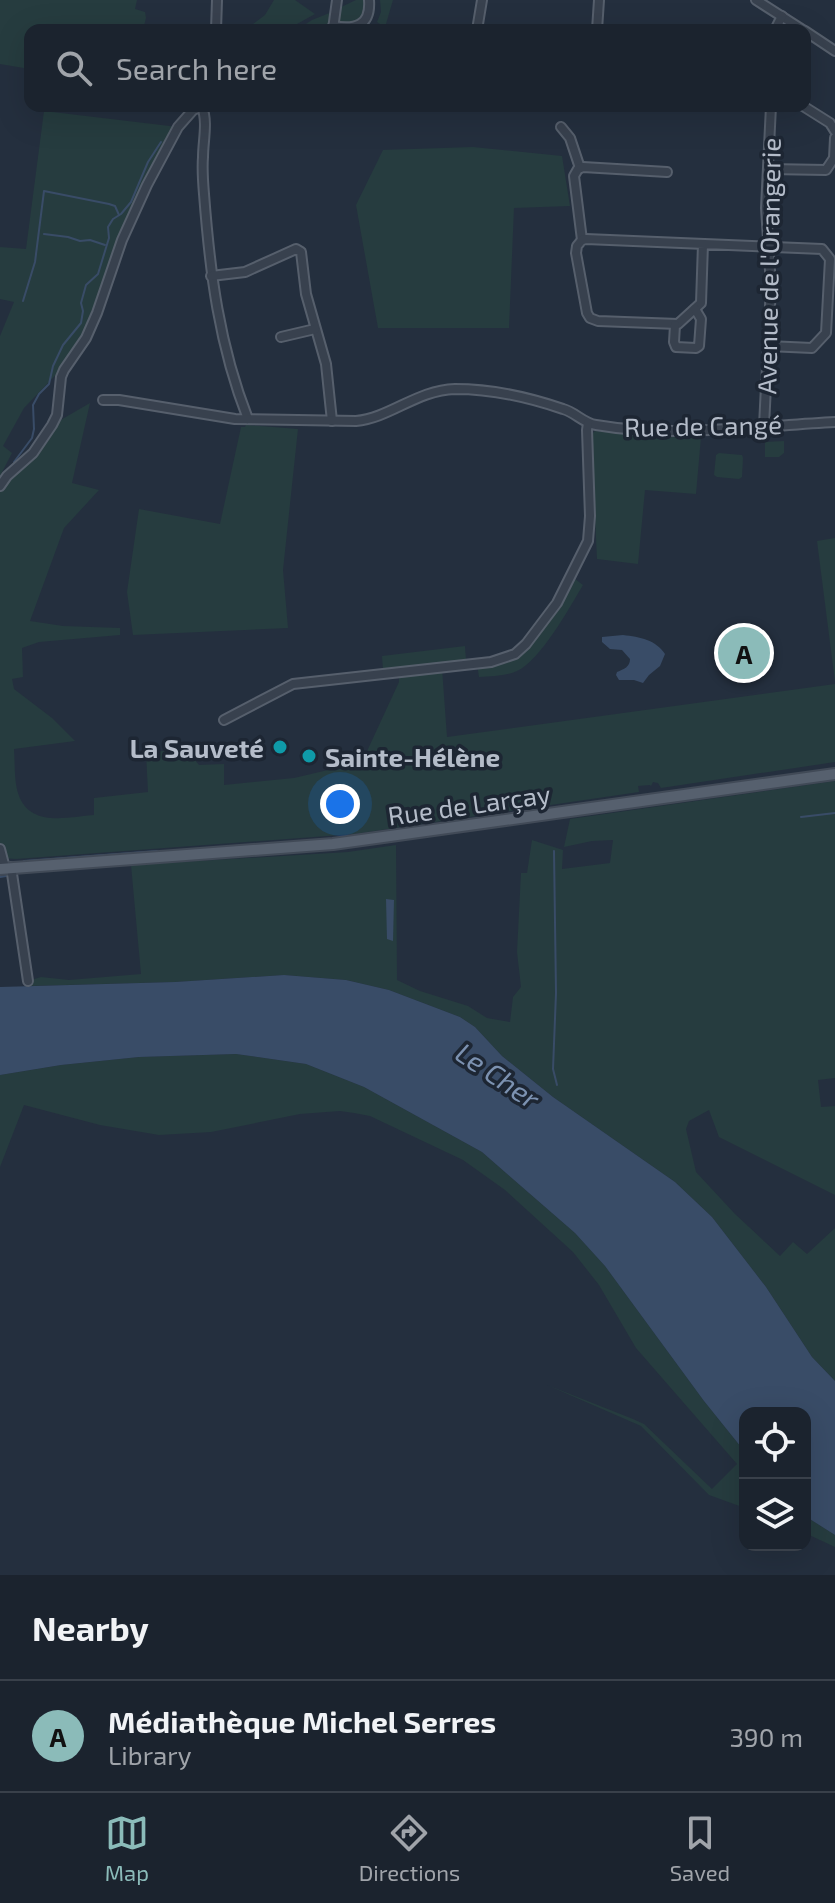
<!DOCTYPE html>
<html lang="en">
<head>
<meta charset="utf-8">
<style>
  body { margin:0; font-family:"Exo 2",sans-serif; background:#242b36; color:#f1f3f6 }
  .controls { position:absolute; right:24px; bottom:24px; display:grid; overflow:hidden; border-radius:16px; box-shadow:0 8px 32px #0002 }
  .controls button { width:72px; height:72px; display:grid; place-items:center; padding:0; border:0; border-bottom:2px solid #39404a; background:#1b232e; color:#f1f3f6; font:40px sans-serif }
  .you { position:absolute; left:340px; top:804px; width:28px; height:28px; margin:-20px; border:6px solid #fff; border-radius:50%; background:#1a73e8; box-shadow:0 0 0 12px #1a73e833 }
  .badge { display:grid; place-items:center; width:52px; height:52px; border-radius:50%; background:#8bbbb9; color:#111; font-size:26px; font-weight:700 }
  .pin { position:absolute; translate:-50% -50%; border:4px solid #fff; box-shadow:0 2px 8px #0006 }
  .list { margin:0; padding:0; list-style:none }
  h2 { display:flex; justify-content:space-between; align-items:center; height:104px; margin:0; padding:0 32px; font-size:34px }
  h2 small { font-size:26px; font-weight:400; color:#a0a4aa }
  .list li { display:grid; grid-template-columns:52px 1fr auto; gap:24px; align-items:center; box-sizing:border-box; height:112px; padding:0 32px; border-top:2px solid #39404a }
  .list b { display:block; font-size:30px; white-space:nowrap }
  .list p { margin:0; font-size:26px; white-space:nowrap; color:#a0a4aa }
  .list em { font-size:26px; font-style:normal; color:#a0a4aa }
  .icon { flex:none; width:44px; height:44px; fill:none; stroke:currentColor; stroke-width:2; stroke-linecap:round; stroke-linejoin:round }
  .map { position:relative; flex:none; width:835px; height:1575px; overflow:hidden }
  .search { position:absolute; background:#1b232e; box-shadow:0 8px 32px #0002; left:24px; right:24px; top:24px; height:88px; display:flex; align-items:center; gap:20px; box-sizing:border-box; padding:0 28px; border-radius:16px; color:#a0a4aa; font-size:30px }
  .sheet { height:216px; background:#1b232e }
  nav { display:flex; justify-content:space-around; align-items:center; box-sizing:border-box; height:112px; border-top:2px solid #39404a; background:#1b232e; font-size:22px; color:#a0a4aa }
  nav a { display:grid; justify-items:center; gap:4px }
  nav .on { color:#8bbbb9 }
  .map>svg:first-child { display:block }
  .green { fill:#263c3f }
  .water { fill:#394c67 }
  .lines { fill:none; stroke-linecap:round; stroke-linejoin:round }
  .stream { stroke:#394c67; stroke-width:2 }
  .minor-casing { stroke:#565f6c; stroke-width:12 }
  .major-casing { stroke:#414a57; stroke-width:14 }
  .minor { stroke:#38414e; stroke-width:8 }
  .major { stroke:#56606e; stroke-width:10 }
  .culture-dot { fill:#0f9aa8; stroke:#1d2633; stroke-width:3 }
  .labels { text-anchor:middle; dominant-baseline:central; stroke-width:7; stroke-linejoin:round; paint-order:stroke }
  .street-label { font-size:26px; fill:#b4bcc9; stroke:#1d2633 }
  .poi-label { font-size:26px; font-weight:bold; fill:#b4bcc9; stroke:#1d2633; text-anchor:end }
  .water-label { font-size:28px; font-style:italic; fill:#7c92b1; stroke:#1d2633 }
</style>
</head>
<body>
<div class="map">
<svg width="835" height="1575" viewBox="0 0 835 1575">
  <rect width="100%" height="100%" fill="#242f3e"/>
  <g class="green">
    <polygon points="0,0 137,0 135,9 145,12 146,18 143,30 30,30 30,69 0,64"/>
    <polygon points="274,0 295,0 315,14 297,24 291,30 245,30 265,15"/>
    <polygon points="356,0 367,0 368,13 356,25 340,23 338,21 339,8"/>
    <polygon points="380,0 393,0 386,24 380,30 371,30 376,25 378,27 380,24 377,22 381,12"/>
    <polygon points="332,12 329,30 297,30 312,20"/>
    <polygon points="44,111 178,127 147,185 97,313 71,359 24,408 3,446 12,453 0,476 0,336 14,302 0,299 0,247 26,249"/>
    <polygon points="473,147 562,156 570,206 514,208 509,328 378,328 356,205 383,150"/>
    <path d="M90,403L72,483L99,490L64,528L30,621L63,626L120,628V635L39,642L22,648L23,677L12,679L14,689L52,718L75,741L14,749C15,763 14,780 18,793C29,828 67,817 94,815V798L148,792L146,753L171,750L183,745L199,765L224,764V785L294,778L362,762L399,682V673L442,668L447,737L835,684V762L661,788L658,783L653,782L651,786L650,785L638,786L639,792L354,834L16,859L3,858L0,849V486L33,453L52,425Z"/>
    <polygon points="246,425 298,429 283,570 288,628 133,635 127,592 139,509 220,524 241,427 245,427"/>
    <polygon points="595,431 685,438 701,437 696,494 645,490 638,564 597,559 591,435"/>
    <polygon points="784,441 784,453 779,457 765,457 765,442"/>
    <polygon points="719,453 742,455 743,458 742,477 739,479 717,477 714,475 716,455"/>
    <polygon points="835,538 835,682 817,541"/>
    <path d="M571,576L583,585C570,607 540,661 517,671C506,676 492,676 479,677L477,664L521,650Z"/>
    <polygon points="465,646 466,661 383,670 382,656"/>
    <polygon points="835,781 835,1078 818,1080 821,1107 835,1106 835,1195 719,1137 709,1110 689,1121 686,1129 696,1172 735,1214 780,1256 793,1242 807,1254 835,1228 835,1381 812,1357 766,1287 712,1217 675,1182 553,1097 502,1056 475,1027 460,1017 389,990 346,980 284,975 175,982 29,986 28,981 41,977 69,980 141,974 131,865 348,852 396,845 397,980 420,991 468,1006 487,1018 510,1022 513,997 521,987 517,952 521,873 527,873 532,840 563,850 562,869 610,863 613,840 592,841 564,847 570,819"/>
    <polygon points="236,1054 306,1064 364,1087 482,1152 575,1233 605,1266 704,1401 745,1452 745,1508 709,1495 641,1426 547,1385 633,1419 644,1424 712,1489 737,1464 636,1348 599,1285 573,1252 505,1190 463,1160 370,1116 354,1113 340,1111 300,1114 211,1132 159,1135 100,1125 24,1105 0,1167 0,1075 61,1065 139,1057"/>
    <polygon points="805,1516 835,1535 835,1547 805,1533"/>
  </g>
  <g class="water">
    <path d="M623,635C640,637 656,640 665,654L660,666L649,675L643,683L634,680H619L616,675L617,672C624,669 630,667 630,659L622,650L610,649L602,642V637Z"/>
    <polygon points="386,899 394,900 393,941 387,939"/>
    <polygon points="284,975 346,980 389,990 460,1017 475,1027 502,1056 553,1097 675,1182 712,1217 766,1287 812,1357 835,1381 835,1535 805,1516 805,1413 745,1413 745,1452 704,1401 605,1266 575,1233 482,1152 364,1087 306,1064 236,1054 139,1057 61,1065 0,1075 0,987 175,982"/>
  </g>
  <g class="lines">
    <g class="stream">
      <polyline points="44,234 68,237 80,241 90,240 105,245"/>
      <polyline points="23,301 35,262 44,191 109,204 115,206 119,215"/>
      <polyline points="14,462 32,438 34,429 33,405 39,394 49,384 53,366 63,345 81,323 83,311 81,303 86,285 98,274 109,238 108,227 113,219 121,214 131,202 148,162 161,142"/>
      <polyline points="801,817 835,813"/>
      <polyline points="554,851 556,993 553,1069 557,1085"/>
      <polyline points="24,861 157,851"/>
      <polyline points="0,877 6,876"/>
    </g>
    <defs>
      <g id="minor">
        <polyline points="756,0 803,30"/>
        <path d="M333,26C355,30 371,26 369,0"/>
        <polyline points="333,29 337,0"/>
        <polyline points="216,30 217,0"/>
        <polyline points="477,30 482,0"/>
        <polyline points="597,30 599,0"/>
        <polyline points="775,30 782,16"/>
        <polyline points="805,31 835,51"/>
        <polyline points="803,106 830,123 835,131"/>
        <path d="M202,107C208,122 203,141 203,157C202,169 203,182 204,194C210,273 219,345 248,419"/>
        <polyline points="561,127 570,138 580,168"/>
        <polyline points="769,169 826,170 834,158 835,138"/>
        <polyline points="582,240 574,176 578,169 583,167 667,172"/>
        <polyline points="703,244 701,303 678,324 598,321 590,318 587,313 576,253 577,246 582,240 586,239 822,249 830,259 826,333 812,348 768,346"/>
        <polyline points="211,276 245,272 296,249 301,252 306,294 326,364 332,421"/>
        <polyline points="675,325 674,342 676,347 696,348 699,346 701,319 695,309"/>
        <polyline points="281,337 315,329"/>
        <path d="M103,400H119L235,419L356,421C390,418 417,390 455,389C492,389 528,397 563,409C575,412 583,423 596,425C671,438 758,426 835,422"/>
        <polyline points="764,426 771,286 766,208 771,106"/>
        <polyline points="0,486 7,476 33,453 52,425 57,415 61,377 64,370 86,338 97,313 122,240 147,185 178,127 193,110 203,106"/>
        <polyline points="224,720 293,684 491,662 515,654 526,644 557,603 588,541 590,516 587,430 588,423"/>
        <polyline points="0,849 5,868"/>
        <polyline points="11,867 28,981"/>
      </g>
      <polyline id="major" points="0,869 333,844 835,774"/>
    </defs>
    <use href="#minor" class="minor-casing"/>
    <use href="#major" class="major-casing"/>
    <use href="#minor" class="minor"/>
    <use href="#major" class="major"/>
  </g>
  <g class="culture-dot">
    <circle cx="280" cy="747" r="8"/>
    <circle cx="309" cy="756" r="8"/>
  </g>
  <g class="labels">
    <g class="street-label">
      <text transform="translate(768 266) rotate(-89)">Avenue de l'Orangerie</text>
      <text transform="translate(703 425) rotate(-1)">Rue de Cangé</text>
      <text transform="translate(469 804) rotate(-8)">Rue de Larçay</text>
    </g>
    <g class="poi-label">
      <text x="264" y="747">La Sauveté</text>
      <text x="325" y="756" text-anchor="start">Sainte-Hélène</text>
    </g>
    <g class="water-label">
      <text transform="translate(498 1075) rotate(34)">Le Cher</text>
    </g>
  </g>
</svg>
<div class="controls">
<button><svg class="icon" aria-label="locate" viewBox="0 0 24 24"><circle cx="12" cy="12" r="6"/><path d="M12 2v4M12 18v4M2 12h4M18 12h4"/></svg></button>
<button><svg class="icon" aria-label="layers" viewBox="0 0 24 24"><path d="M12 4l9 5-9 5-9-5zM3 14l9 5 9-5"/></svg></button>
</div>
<div class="you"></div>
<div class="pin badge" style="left:744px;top:653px">A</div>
<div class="search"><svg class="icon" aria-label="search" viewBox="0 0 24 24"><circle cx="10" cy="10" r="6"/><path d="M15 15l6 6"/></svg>Search here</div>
</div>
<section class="sheet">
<h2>Nearby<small></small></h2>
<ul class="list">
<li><span class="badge">A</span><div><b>Médiathèque Michel Serres</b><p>Library</p></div><em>390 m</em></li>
</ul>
</section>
<nav>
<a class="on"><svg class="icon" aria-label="map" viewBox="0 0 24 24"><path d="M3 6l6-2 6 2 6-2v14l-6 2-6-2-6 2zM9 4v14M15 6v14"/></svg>Map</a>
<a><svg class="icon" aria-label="directions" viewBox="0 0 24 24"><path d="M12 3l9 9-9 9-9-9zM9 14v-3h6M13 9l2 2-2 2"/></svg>Directions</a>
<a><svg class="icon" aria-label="saved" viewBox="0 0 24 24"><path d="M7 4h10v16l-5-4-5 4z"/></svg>Saved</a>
</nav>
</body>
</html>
